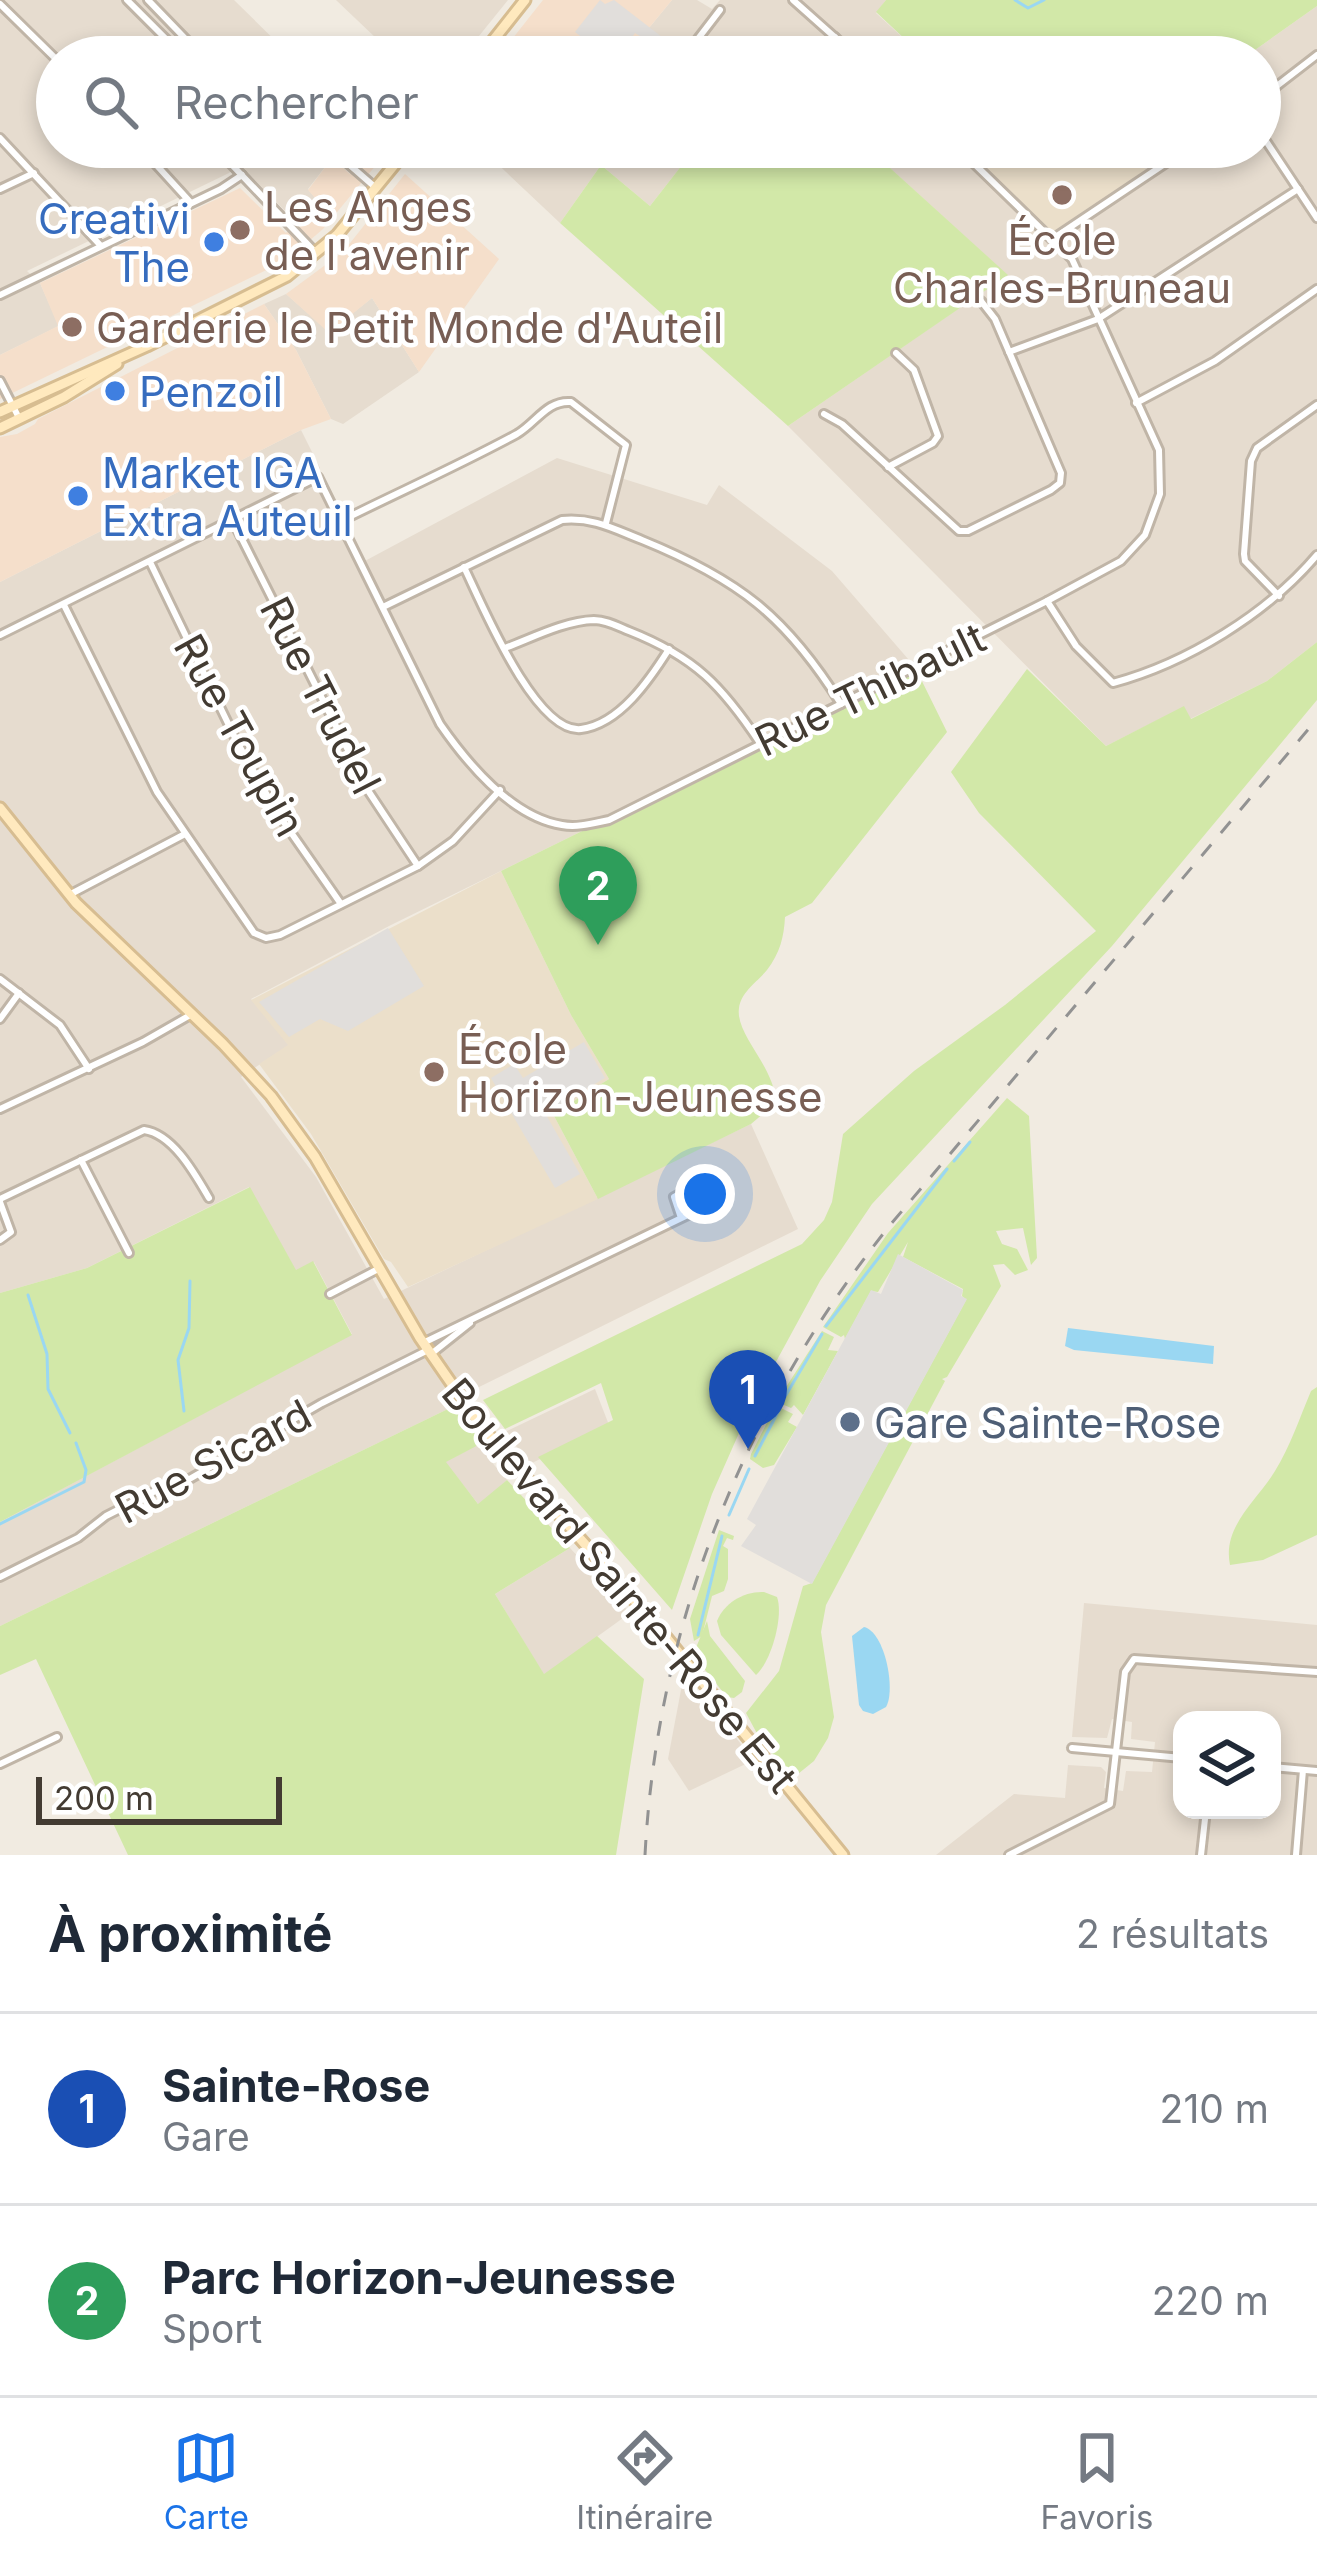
<!DOCTYPE html>
<html lang="fr">
<head>
<meta charset="utf-8">
<style>
  body { margin:0; font-family:Inter,sans-serif; background:#f2f2f3; color:#1f2937 }
  .controls { position:absolute; right:36px; bottom:36px; display:grid; overflow:hidden; border-radius:24px; box-shadow:0 6px 18px #0003 }
  .controls button { width:108px; height:108px; display:grid; place-items:center; padding:0; border:0; border-bottom:3px solid #e0e1e3; background:#fff; color:#1f2937; font:60px sans-serif }
  .scale { position:absolute; left:36px; bottom:30px; width:246px; box-sizing:border-box; padding-left:12px; border:6px solid #433b32; border-top:0; font-size:33px; line-height:42px; white-space:nowrap; color:#433b32; -webkit-text-stroke:9px #fff; paint-order:stroke }
  .you { position:absolute; left:705px; top:1194px; width:42px; height:42px; margin:-30px; border:9px solid #fff; border-radius:50%; background:#1a73e8; box-shadow:0 0 0 18px #1a73e833 }
  .badge { display:grid; place-items:center; width:78px; height:78px; border-radius:50%; background:#1a73e8; color:#fff; font-size:39px; font-weight:700 }
  .pin { position:absolute; translate:-50% -99px; filter:drop-shadow(0 3px 6px #0008) }
  .pin::after { content:''; position:absolute; top:63px; width:42px; height:36px; background:inherit; clip-path:polygon(0 0,100% 0,50% 100%) }
  .list { margin:0; padding:0; list-style:none }
  h2 { display:flex; justify-content:space-between; align-items:center; height:156px; margin:0; padding:0 48px; font-size:51px }
  h2 small { font-size:39px; font-weight:400; color:#747a83 }
  .list li { display:grid; grid-template-columns:78px 1fr auto; gap:36px; align-items:center; box-sizing:border-box; height:192px; padding:0 48px; border-top:3px solid #e0e1e3 }
  .list b { display:block; font-size:45px; white-space:nowrap }
  .list p { margin:0; font-size:39px; white-space:nowrap; color:#747a83 }
  .list em { font-size:39px; font-style:normal; color:#747a83 }
  .icon { flex:none; width:66px; height:66px; fill:none; stroke:currentColor; stroke-width:2; stroke-linecap:round; stroke-linejoin:round }
  .map { position:relative; flex:none; width:1317px; height:1855px; overflow:hidden }
  .search { position:absolute; background:#fff; box-shadow:0 6px 18px #0003; left:36px; right:36px; top:36px; height:132px; display:flex; align-items:center; gap:30px; box-sizing:border-box; padding:0 42px; border-radius:66px; color:#747a83; font-size:45px }
  .sheet { height:540px; background:#fff }
  nav { display:flex; justify-content:space-around; align-items:center; box-sizing:border-box; height:168px; border-top:3px solid #e0e1e3; background:#fff; font-size:33px; color:#747a83 }
  nav a { display:grid; justify-items:center; gap:6px }
  nav .on { color:#1a73e8 }
  .map>svg:first-child { display:block }
  .residential { fill:#e6dccf; fill-rule:evenodd }
  .commercial { fill:#f5dfcb }
  .education { fill:#ebdfca }
  .green { fill:#d2e8a8 }
  .parking { fill:#e1dedb }
  .water { fill:#9ad7f2 }
  .lines { fill:none; stroke-linecap:round; stroke-linejoin:round }
  .stream { stroke:#9ad7f2; stroke-width:3 }
  .street-casing { stroke:#c0b5a7; stroke-width:12 }
  .secondary-casing { stroke:#d7bd91; stroke-width:15 }
  .street { stroke:#fff; stroke-width:6 }
  .secondary { stroke:#ffe9be; stroke-width:9 }
  .rail { stroke:#929292; stroke-width:3; stroke-dasharray:15 15; stroke-linecap:butt }
  .education-dot { fill:#8d6e63; stroke:#fff; stroke-width:4.5 }
  .shop-dot { fill:#3f7fe0; stroke:#fff; stroke-width:4.5 }
  .service-dot { fill:#5c6f8a; stroke:#fff; stroke-width:4.5 }
  .labels { text-anchor:middle; dominant-baseline:central; stroke-width:9; stroke-linejoin:round; paint-order:stroke }
  .education-label { font-size:42px; fill:#785e54; stroke:#fff; text-anchor:start }
  .shop-label { font-size:42px; fill:#366cbe; stroke:#fff; text-anchor:start }
  .street-label { font-size:42px; fill:#433b32; stroke:#fff }
  .service-label { font-size:42px; fill:#4e5e75; stroke:#fff; text-anchor:start }
</style>
</head>
<body>
<div class="map">
<svg width="1317" height="1855" viewBox="0 0 1317 1855">
  <rect width="100%" height="100%" fill="#f1ebe1"/>
  <g class="residential">
    <polygon points="0,0 234,0 292,57 57,57 57,147 369,147 357,164 339,149 308,189 316,199 296,222 239,164 229,173 27,271 40,283 59,326 0,355"/>
    <polygon points="336,0 508,0 462,57 396,57"/>
    <polygon points="672,0 697,0 712,9 720,0 886,0 876,13 924,57 625,57"/>
    <polygon points="1317,6 1317,642 1267,681 1190,719 1184,707 1106,746 788,426 1007,275 867,147 1260,147 1260,57 1245,57"/>
    <polygon points="496,147 696,147 650,206 601,165 560,223 489,156"/>
    <polygon points="286,294 329,332 372,298 419,372 343,424 331,419 296,350 264,304"/>
    <polygon points="301,430 320,468 318,477 363,562 557,458 707,505 719,485 832,571 915,667 389,926 251,999 289,1045 241,1077 316,1177 384,1299 751,1124 798,1229 475,1389 448,1397 452,1407 0,1626 0,1522 352,1334 314,1262 296,1271 249,1187 87,1268 0,1293 0,582"/>
    <polygon points="595,1389 609,1425 530,1464 505,1432"/>
    <polygon points="477,1445 507,1480 479,1505 445,1462"/>
    <polygon points="570,1548 630,1613 544,1675 495,1594"/>
    <path d="M1084,1603L1317,1625V1855H936L1014,1794L1065,1798L1068,1765L1101,1767L1106,1772L1104,1788L1123,1791L1126,1771L1152,1772L1155,1742L1131,1739L1132,1722L1112,1719L1107,1738L1072,1737ZM1182,1720H1272V1810H1182Z"/>
    <polygon points="684,1674 754,1760 689,1791 668,1759"/>
  </g>
  <g class="commercial">
    <polygon points="543,0 672,0 625,57 600,57 580,42 567,57 498,57"/>
    <polygon points="369,147 391,147 323,229 287,260 0,399 0,355 58,326 40,283 240,188 286,233 316,199 308,190 332,158 350,174"/>
    <polygon points="405,174 499,259 419,372 372,298 329,333 286,294 343,252"/>
    <polygon points="264,304 296,350 331,419 301,430 0,582 0,437 17,434 35,424 38,419"/>
  </g>
  <g class="education">
    <polygon points="957,147 1131,147 1148,174 1054,238"/>
    <polygon points="501,871 571,1015 609,1079 553,1114 598,1199 408,1287 391,1262 384,1259 311,1134 259,1064 288,1045 251,1000"/>
  </g>
  <g class="green">
    <polygon points="886,0 1317,0 1317,6 1245,57 1059,57 1042,42 1028,57 924,57 876,12"/>
    <polygon points="696,147 867,147 1008,275 788,426 560,223 601,165 650,206"/>
    <polygon points="1317,642 1317,700 1112,946 872,1204 820,1281 747,1415 712,1494 672,1610 538,1457 613,1420 601,1383 505,1429 483,1400 802,1244 824,1220 832,1202 843,1134 914,1071 1005,1005 1096,931 979,813 951,772 1027,669 1106,746 1184,706 1191,719 1267,681"/>
    <path d="M915,667L947,732L812,903L785,917C784,937 780,953 767,970C757,982 741,992 739,1008C735,1035 775,1066 776,1103L751,1124L598,1199L553,1114L609,1079L571,1015L501,871Z"/>
    <polygon points="1007,1098 1029,1116 1037,1258 1031,1265 1023,1228 996,1231 1002,1244 1017,1249 1028,1270 1015,1275 1004,1264 993,1265 1001,1286 947,1377 942,1379 945,1381 826,1605 821,1632 834,1717 828,1738 814,1761 793,1778 761,1741 746,1713 779,1671 803,1586 812,1583 966,1300 962,1296 963,1289 903,1257 908,1242 878,1292 871,1291 845,1339 844,1335 841,1337 823,1327 888,1233"/>
    <polygon points="250,1187 296,1270 313,1261 352,1335 0,1522 0,1293 87,1268"/>
    <polygon points="822,1331 834,1337 828,1350 838,1351 803,1415 794,1405 791,1408 784,1405 781,1395"/>
    <path d="M1317,1387V1535L1263,1560L1230,1565C1222,1526 1257,1501 1275,1471C1290,1447 1300,1417 1311,1391Z"/>
    <polygon points="452,1407 484,1442 446,1462 478,1504 507,1480 570,1548 495,1594 544,1674 597,1636 644,1679 616,1855 128,1855 36,1659 0,1675 0,1626"/>
    <polygon points="781,1408 793,1414 788,1422 797,1427 774,1465 763,1468 750,1459 751,1454 774,1409"/>
    <polygon points="719,1530 734,1536 733,1540 727,1538 723,1546 728,1549 728,1579 724,1591 712,1596 702,1636 694,1641 690,1619"/>
    <path d="M764,1592L777,1597C784,1616 771,1662 756,1675L721,1635L717,1621C724,1603 744,1591 764,1592Z"/>
    <polygon points="707,1621 710,1636 745,1681 742,1692 734,1698 727,1697 693,1655"/>
  </g>
  <g class="parking">
    <polygon points="600,0 605,4 614,0 675,47 673,57 635,33 617,57 607,57 575,32"/>
    <polygon points="388,928 424,986 348,1031 320,1019 289,1037 259,1002"/>
    <polygon points="584,1042 605,1078 545,1113 580,1174 555,1188 491,1078 514,1064 523,1078"/>
    <polygon points="898,1254 963,1290 961,1296 967,1299 812,1584 741,1546 756,1525 747,1519 871,1290 881,1294"/>
  </g>
  <g class="water">
    <polygon points="1068,1328 1214,1346 1213,1364 1074,1350 1065,1346"/>
    <path d="M864,1627C885,1632 896,1690 886,1707L873,1714L863,1711L859,1705L852,1636Z"/>
  </g>
  <g class="lines">
    <g class="stream">
      <polyline points="1015,0 1028,8 1044,0"/>
      <polyline points="954,1161 970,1142"/>
      <polyline points="28,1295 47,1354 48,1389 70,1433"/>
      <polyline points="826,1326 947,1169"/>
      <polyline points="786,1395 822,1334"/>
      <polyline points="184,1411 178,1360 189,1328 190,1281"/>
      <polyline points="755,1456 778,1412"/>
      <polyline points="729,1515 749,1469"/>
      <polyline points="0,1524 84,1482 86,1470 76,1443"/>
      <polyline points="698,1635 722,1536"/>
    </g>
    <defs>
      <g id="street">
        <polyline points="127,0 184,57"/>
        <polyline points="148,0 203,57"/>
        <polyline points="793,0 857,57"/>
        <polyline points="0,4 57,60"/>
        <polyline points="208,57 235,57"/>
        <polyline points="684,57 720,10"/>
        <polyline points="818,57 835,37"/>
        <polyline points="1260,99 1317,55"/>
        <polyline points="1260,132 1317,218"/>
        <polyline points="0,138 101,246"/>
        <polyline points="140,147 191,203"/>
        <polyline points="215,147 316,253"/>
        <polyline points="329,147 376,188"/>
        <polyline points="573,147 588,159 598,159 611,147"/>
        <polyline points="0,189 34,173"/>
        <polyline points="1054,238 1190,147"/>
        <polyline points="0,295 221,189 242,175"/>
        <polyline points="1009,352 1098,319 1298,189"/>
        <polyline points="0,381 19,418"/>
        <polyline points="1136,403 1215,361 1317,289"/>
        <polyline points="824,414 842,424 959,531 968,531 1051,490 1060,483 1061,473 995,319 981,301"/>
        <polyline points="888,467 933,443 938,436 914,370 896,353"/>
        <polyline points="232,519 369,792 418,866"/>
        <path d="M341,521C399,492 460,465 517,434C536,423 547,400 571,402L626,445L606,523"/>
        <polyline points="150,562 237,742 276,811 341,904"/>
        <path d="M464,567C481,602 535,734 581,729C620,724 650,679 669,649"/>
        <polyline points="1279,596 1245,561 1244,554 1251,461 1257,448 1317,405"/>
        <path d="M1047,601L1076,646L1113,683C1187,663 1267,614 1317,555"/>
        <polyline points="64,605 157,792 254,933 266,938 280,935 418,866 453,841 500,790"/>
        <path d="M383,607L562,520C593,517 614,529 642,540C738,579 786,616 841,704"/>
        <path d="M0,635L318,477L440,724C467,763 512,817 562,825C578,828 594,823 609,820L1047,601L1121,561L1145,535L1160,494L1159,450L1072,259L957,147"/>
        <path d="M505,648C532,638 564,621 594,620C606,620 617,626 629,631C695,657 722,686 760,743"/>
        <polyline points="69,895 185,834"/>
        <polyline points="0,979 60,1025 89,1069"/>
        <polyline points="0,1019 19,993"/>
        <polyline points="0,1109 143,1042 192,1014"/>
        <polyline points="81,1160 129,1253"/>
        <path d="M0,1199L144,1130C173,1134 195,1174 209,1198"/>
        <polyline points="0,1202 11,1232 0,1240"/>
        <polyline points="330,1294 380,1268"/>
        <polyline points="423,1343 698,1210 700,1203 691,1188 674,1197 681,1218"/>
        <polyline points="431,1354 470,1323"/>
        <polyline points="0,1577 78,1538 106,1516 161,1488 186,1481 322,1403 428,1350"/>
        <polyline points="1072,1748 1182,1758"/>
        <polyline points="0,1764 57,1737"/>
        <polyline points="1272,1767 1317,1771"/>
        <polyline points="1009,1855 1110,1804 1125,1672 1134,1659 1317,1672"/>
        <polyline points="1201,1855 1206,1810"/>
        <polyline points="1296,1855 1303,1770"/>
      </g>
      <g id="secondary">
        <polyline points="480,57 525,0"/>
        <polyline points="0,412 147,346 287,276 337,235 409,147"/>
        <polyline points="0,428 64,397 117,364"/>
        <polyline points="0,808 76,903 223,1044 271,1096 315,1157 420,1338 480,1425 657,1626 843,1855"/>
      </g>
    </defs>
    <use href="#street" class="street-casing"/>
    <use href="#secondary" class="secondary-casing"/>
    <use href="#street" class="street"/>
    <use href="#secondary" class="secondary"/>
    <path class="rail" d="M645,1855C657,1623 746,1404 891,1224L1317,719"/>
  </g>
  <g class="education-dot">
    <circle cx="1062" cy="195" r="12"/>
    <circle cx="240" cy="230" r="12"/>
    <circle cx="72" cy="327" r="12"/>
    <circle cx="434" cy="1072" r="12"/>
  </g>
  <g class="shop-dot">
    <circle cx="214" cy="242" r="12"/>
    <circle cx="115" cy="391" r="12"/>
    <circle cx="78" cy="496" r="12"/>
  </g>
  <circle class="service-dot" cx="850" cy="1422" r="12"/>
  <g class="labels">
    <g class="education-label">
      <text x="264" y="206">Les Anges<tspan x="264" dy="48">de l'avenir</tspan></text>
      <text x="1062" y="239" text-anchor="middle">École<tspan x="1062" dy="48">Charles-Bruneau</tspan></text>
      <text x="96" y="327">Garderie le Petit Monde d'Auteil</text>
      <text x="458" y="1048">École<tspan x="458" dy="48">Horizon-Jeunesse</tspan></text>
    </g>
    <g class="shop-label">
      <text x="190" y="218" text-anchor="end">Creativi<tspan x="190" dy="48">The</tspan></text>
      <text x="139" y="391">Penzoil</text>
      <text x="102" y="472">Market IGA<tspan x="102" dy="48">Extra Auteuil</tspan></text>
    </g>
    <g class="street-label">
      <text transform="translate(870 689) rotate(-26)">Rue Thibault</text>
      <text transform="translate(321 695) rotate(63)">Rue Trudel</text>
      <text transform="translate(240 735) rotate(61)">Rue Toupin</text>
      <text transform="translate(213 1461) rotate(-28)">Rue Sicard</text>
      <text transform="translate(620 1585) rotate(50)">Boulevard Sainte-Rose Est</text>
    </g>
    <g class="service-label">
      <text x="874" y="1422">Gare Sainte-Rose</text>
    </g>
  </g>
</svg>
<div class="controls">
<button><svg class="icon" aria-label="layers" viewBox="0 0 24 24"><path d="M12 4l9 5-9 5-9-5zM3 14l9 5 9-5"/></svg></button>
</div>
<div class="scale">200 m</div>
<div class="you"></div>
<div class="pin badge" style="left:748px;top:1449px;background:#1a4fb4">1</div>
<div class="pin badge" style="left:598px;top:945px;background:#2e9e5b">2</div>
<div class="search"><svg class="icon" aria-label="search" viewBox="0 0 24 24"><circle cx="10" cy="10" r="6"/><path d="M15 15l6 6"/></svg>Rechercher</div>
</div>
<section class="sheet">
<h2>À proximité<small>2 résultats</small></h2>
<ul class="list">
<li><span class="badge" style="background:#1a4fb4">1</span><div><b>Sainte-Rose</b><p>Gare</p></div><em>210 m</em></li>
<li><span class="badge" style="background:#2e9e5b">2</span><div><b>Parc Horizon-Jeunesse</b><p>Sport</p></div><em>220 m</em></li>
</ul>
</section>
<nav>
<a class="on"><svg class="icon" aria-label="map" viewBox="0 0 24 24"><path d="M3 6l6-2 6 2 6-2v14l-6 2-6-2-6 2zM9 4v14M15 6v14"/></svg>Carte</a>
<a><svg class="icon" aria-label="directions" viewBox="0 0 24 24"><path d="M12 3l9 9-9 9-9-9zM9 14v-3h6M13 9l2 2-2 2"/></svg>Itinéraire</a>
<a><svg class="icon" aria-label="saved" viewBox="0 0 24 24"><path d="M7 4h10v16l-5-4-5 4z"/></svg>Favoris</a>
</nav>
</body>
</html>
